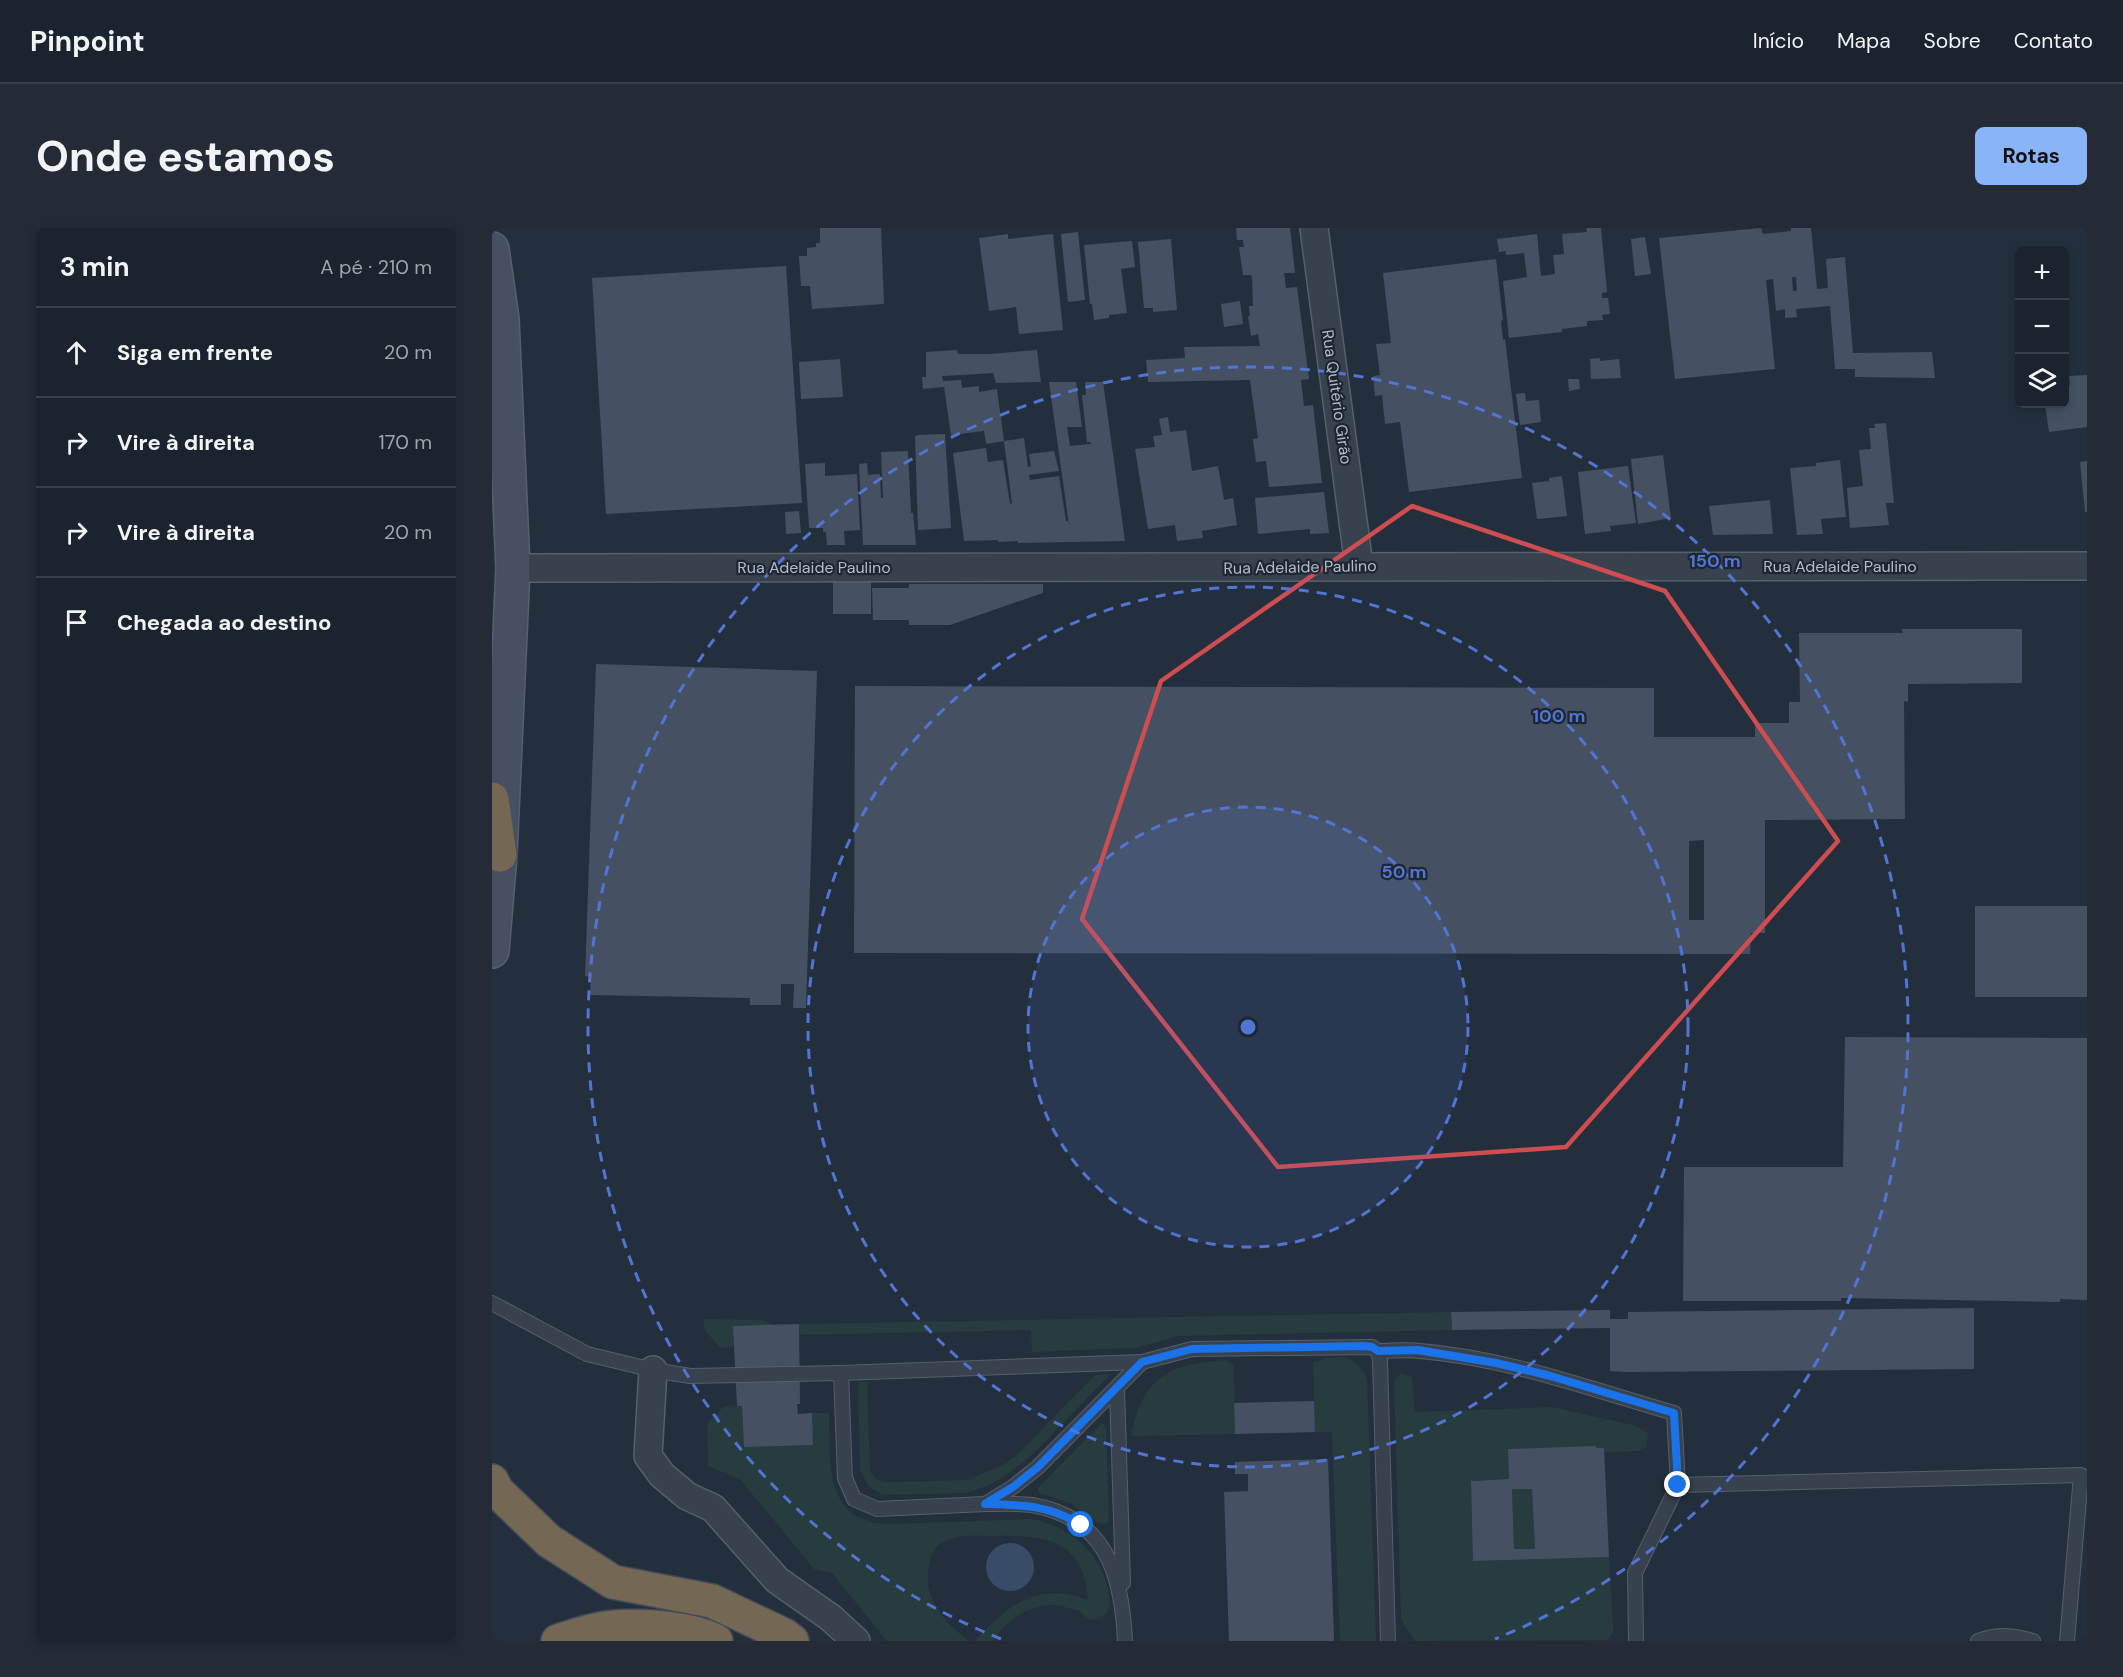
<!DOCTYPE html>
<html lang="pt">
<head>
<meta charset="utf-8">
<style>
  body { margin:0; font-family:"DM Sans",sans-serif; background:#242b36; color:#f1f3f6 }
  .controls { position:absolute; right:18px; top:18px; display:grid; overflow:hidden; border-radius:9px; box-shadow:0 3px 9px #0003 }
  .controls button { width:54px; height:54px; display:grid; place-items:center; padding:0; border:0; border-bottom:2px solid #39404a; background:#1b232e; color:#f1f3f6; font:30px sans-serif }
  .stop { position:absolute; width:18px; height:18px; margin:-14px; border:4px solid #1a73e8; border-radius:50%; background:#fff }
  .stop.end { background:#1a73e8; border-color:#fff; box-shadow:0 2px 6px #0008 }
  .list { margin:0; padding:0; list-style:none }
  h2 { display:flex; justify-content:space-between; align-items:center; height:78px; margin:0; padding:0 24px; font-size:26px }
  h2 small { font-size:20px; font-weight:400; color:#a0a4aa }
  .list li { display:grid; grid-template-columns:39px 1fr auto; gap:18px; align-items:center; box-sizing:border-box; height:90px; padding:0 24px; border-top:2px solid #39404a }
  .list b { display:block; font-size:22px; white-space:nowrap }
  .list em { font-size:20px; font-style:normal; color:#a0a4aa }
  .icon { flex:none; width:33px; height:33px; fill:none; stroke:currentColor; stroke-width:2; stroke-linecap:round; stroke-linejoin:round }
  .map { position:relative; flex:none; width:1595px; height:1413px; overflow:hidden; border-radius:9px }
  header { display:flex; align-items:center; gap:36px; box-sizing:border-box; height:84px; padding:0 30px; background:#1b232e; border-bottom:2px solid #39404a }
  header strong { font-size:28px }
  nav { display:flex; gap:33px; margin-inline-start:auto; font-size:21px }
  .intro { display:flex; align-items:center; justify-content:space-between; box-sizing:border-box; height:144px; padding:0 36px }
  h1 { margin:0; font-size:42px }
  .button { padding:15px 27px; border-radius:9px; background:#8ab4f8; color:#111; font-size:21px; font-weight:700 }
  main { display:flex; gap:36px; padding:0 36px }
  aside { flex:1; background:#1b232e; border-radius:9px; box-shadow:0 3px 9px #0003 }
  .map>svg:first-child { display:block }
  .green { fill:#263c3f }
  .water { fill:#394c67 }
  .building { fill:#455162; fill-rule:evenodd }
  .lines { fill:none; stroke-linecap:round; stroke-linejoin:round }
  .lane-casing { stroke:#565f6c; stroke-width:16 }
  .street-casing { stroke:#565f6c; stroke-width:30 }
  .secondary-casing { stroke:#565f6c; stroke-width:36 }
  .highway-casing { stroke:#434c59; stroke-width:36 }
  .lane { stroke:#38414e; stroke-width:14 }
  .street { stroke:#38414e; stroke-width:27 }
  .secondary { stroke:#465061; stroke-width:33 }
  .highway { stroke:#746855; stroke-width:33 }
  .route { stroke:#1a73e8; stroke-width:8 }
  .marked { fill:none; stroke:#ce4d50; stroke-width:4.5; stroke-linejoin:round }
  .ring { fill:none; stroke:#5274d3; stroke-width:3; stroke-dasharray:10 8 }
  .labels { text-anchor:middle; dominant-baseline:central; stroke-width:4.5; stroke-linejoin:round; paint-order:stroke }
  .street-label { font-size:16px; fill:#b4bcc9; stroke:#1d2633 }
  .centre { fill:#5274d3; stroke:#1d2633; stroke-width:3 }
  .ring-label { font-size:18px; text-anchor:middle; font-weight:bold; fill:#5274d3; stroke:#1d2633; stroke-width:4.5; stroke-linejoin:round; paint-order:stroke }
</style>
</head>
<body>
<header>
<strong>Pinpoint</strong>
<nav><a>Início</a><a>Mapa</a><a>Sobre</a><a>Contato</a></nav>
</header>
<div class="intro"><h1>Onde estamos</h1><a class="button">Rotas</a></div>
<main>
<aside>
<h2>3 min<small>A pé · 210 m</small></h2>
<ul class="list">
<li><svg class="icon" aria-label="ahead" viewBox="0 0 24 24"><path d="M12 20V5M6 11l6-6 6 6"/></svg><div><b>Siga em frente</b></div><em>20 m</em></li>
<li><svg class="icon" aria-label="right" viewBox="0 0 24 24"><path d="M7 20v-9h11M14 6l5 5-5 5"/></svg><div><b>Vire à direita</b></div><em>170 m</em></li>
<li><svg class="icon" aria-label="right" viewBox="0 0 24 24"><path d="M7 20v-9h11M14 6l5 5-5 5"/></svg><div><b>Vire à direita</b></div><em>20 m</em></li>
<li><svg class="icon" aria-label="arrive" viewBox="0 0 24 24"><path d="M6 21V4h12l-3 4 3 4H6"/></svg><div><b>Chegada ao destino</b></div></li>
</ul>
</aside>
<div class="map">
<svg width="1595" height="1413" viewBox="0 0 1595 1413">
  <rect width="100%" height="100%" fill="#242f3e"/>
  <g class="green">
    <polygon points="959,1084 960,1102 686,1108 643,1120 540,1124 539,1102 307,1107 307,1096"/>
    <polygon points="211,1091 270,1092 282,1097 241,1098 242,1119 229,1120 213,1103"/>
    <path d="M852,1129C864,1134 870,1138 875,1151L884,1413H848L840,1204H823L821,1135L833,1130Z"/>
    <path d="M734,1132L739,1135L742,1140L743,1206L639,1208C650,1150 677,1135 734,1132Z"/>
    <path d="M619,1146C602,1163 585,1181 567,1199C539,1228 516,1253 475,1265L391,1267L376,1258L368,1241L366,1154H375L378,1242L383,1251L394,1254L476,1252L510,1237L524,1228L603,1147Z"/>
    <polygon points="910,1146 920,1149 923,1184 1060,1179 1145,1198 1156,1206 1155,1219 1147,1223 1112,1224 1112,1220 1016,1222 1017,1251 979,1253 982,1333 1117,1329 1121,1397 1121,1405 1115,1412 923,1413 913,1399 909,1390 902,1154 905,1149"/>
    <path d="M250,1178L252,1219L321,1217L320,1185H337C338,1232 331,1295 397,1296L540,1291C575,1298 605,1321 615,1357C617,1367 619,1375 615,1385C610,1389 605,1393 598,1391C594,1390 591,1385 587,1383C581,1381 574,1380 569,1378C544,1372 513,1391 502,1413H483C516,1377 545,1352 596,1372C592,1308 548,1307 496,1308C480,1308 460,1306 447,1317C441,1322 438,1330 437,1337C430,1370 453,1396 478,1413H395L340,1345L322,1341L248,1251L216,1238L215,1196L231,1179Z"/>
    <polygon points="609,1196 612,1196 614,1200 617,1291 615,1295 608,1296 578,1275 547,1265 546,1260"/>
    <polygon points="1020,1261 1040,1261 1043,1321 1022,1321"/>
  </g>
  <circle class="water" cx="518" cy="1339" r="24"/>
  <g class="building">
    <polygon points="328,0 389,0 392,76 320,81 318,58 309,58 307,28 315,28 315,20 324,19 324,15 328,15"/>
    <polygon points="744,0 798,0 803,45 792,45 794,60 805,59 817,151 809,152 812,178 821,177 830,255 777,259 774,233 764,234 761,211 766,210 758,152 656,154 654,132 693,130 692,119 768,118 766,106 759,108 756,88 758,88 757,78 761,78 760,49 759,47 751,47 747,19 752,19 751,12 745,12"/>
    <polygon points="1094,0 1109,0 1115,64 1110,65 1110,70 1116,70 1118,86 1110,87 1111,92 1095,93 1095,98 1070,101 1070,104 1017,110 1011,53 1035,49 1032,25 1014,27 1014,23 1007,24 1005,11 1045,6 1049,48 1063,46 1061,27 1072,26 1070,6 1095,4"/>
    <path d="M1269,0L1271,6L1299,3V0H1319L1325,61L1336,60L1334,31L1353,29L1361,125L1440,124L1443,150L1363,149V141H1343L1338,78L1304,81L1305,89L1293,90V81L1284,83L1281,51L1274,52L1283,141L1183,151L1167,10ZM1300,49H1304L1305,63H1301Z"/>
    <polygon points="586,4 593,72 576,74 569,6"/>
    <polygon points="516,6 516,11 561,6 571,102 527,106 524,79 497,83 487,10"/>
    <polygon points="1153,9 1159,46 1143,48 1139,11"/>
    <polygon points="679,11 685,82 661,84 661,80 652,80 646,14"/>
    <polygon points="640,13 643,39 629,41 635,85 617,87 617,90 602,92 600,76 598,76 592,17"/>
    <polygon points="1004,31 1011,92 1009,93 1011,112 1013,111 1030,250 917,264 908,194 893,196 890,167 883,168 881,148 888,147 884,116 899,115 891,45"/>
    <polygon points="294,38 310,275 114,286 100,50"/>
    <polygon points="748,73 751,96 732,99 729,76"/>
    <polygon points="465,122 466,126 498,126 545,122 549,154 504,155 501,145 452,148 450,148 451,153 469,152 470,160 487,158 487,164 505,161 512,213 532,210 536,239 539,238 537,226 562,223 567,243 537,247 538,252 567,248 574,293 577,293 577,297 557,154 584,154 590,199 575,199 578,218 599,216 598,214 595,214 590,167 594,167 593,154 611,154 633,313 526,315 526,313 506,314 506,312 472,313 461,225 494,220 496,234 511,232 518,276 520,275 512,213 494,216 492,203 459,207 452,159 431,161 430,149 434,149 434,124"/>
    <polygon points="1108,130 1108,133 1127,131 1129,150 1099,151 1098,131"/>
    <polygon points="348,131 351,169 309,171 307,134"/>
    <polygon points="1595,147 1595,199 1557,204 1553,176 1572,176 1572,157 1578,157 1577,148"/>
    <polygon points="1076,151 1087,151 1088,161 1077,163"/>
    <polygon points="1033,165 1034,173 1047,172 1049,194 1028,197 1024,166"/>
    <polygon points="676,189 678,204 694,202 700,243 726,238 732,272 741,270 745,297 710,303 711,310 685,313 683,297 656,301 643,221 663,219 661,208 670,207 667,191"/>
    <polygon points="1394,195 1402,275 1394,275 1397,297 1358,300 1355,260 1371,258 1367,222 1379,221 1377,200 1383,200 1382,196"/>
    <polygon points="453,206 459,300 426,302 423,209 425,207"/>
    <polygon points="416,223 419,285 421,285 424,317 371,317 367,236 375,235 376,247 388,246 389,270 391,270 389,224"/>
    <polygon points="1171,227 1179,290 1146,296 1139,231"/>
    <polygon points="1348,232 1354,289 1329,291 1331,306 1305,307 1298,240 1324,238 1324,235"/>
    <polygon points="1595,233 1595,284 1593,284 1588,234"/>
    <polygon points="333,235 333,248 365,246 368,302 352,303 353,317 335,317 334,304 331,304 331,300 317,300 313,236"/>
    <polygon points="1136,238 1144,295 1118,298 1119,303 1093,306 1086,244"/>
    <polygon points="1070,248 1075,288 1045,291 1040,255 1057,253 1057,250"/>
    <polygon points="832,264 837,305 818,306 818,301 766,306 763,270"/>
    <polygon points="1278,272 1281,306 1221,307 1217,278"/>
    <polygon points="307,283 309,305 294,306 293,284"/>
    <polygon points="341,352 379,353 379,386 341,386"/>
    <polygon points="417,356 551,356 551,365 458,397 417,397 417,392 381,392 380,360 417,360"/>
    <path d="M1410,401H1530V455L1416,456V474L1412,473L1413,591L1273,592V705H1259L1258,726L362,725L363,458L1162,460V509H1263V495H1297V474H1308L1307,405H1411ZM1212,612V692H1197V613Z"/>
    <polygon points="104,436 325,443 314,780 301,780 302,756 289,756 289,777 258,777 258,770 98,767 99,749 93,748"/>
    <rect x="1483" y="678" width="112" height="91"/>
    <polygon points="1353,809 1595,810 1595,1072 1568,1071 1568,1074 1349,1070 1349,1073 1191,1073 1192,939 1351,939"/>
    <polygon points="1482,1080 1482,1141 1136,1144 1118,1143 1118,1100 960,1102 959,1084 1118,1082 1118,1091 1136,1091 1136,1084"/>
    <polygon points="307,1096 308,1176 305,1176 306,1186 320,1185 321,1217 252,1219 250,1178 245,1178 241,1098"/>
    <polygon points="822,1173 823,1204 743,1206 742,1175"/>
    <path d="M1104,1218V1220H1112L1117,1329L981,1333L979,1253L1017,1251L1016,1221ZM1020,1261H1040L1043,1321H1022Z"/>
    <polygon points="836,1231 842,1413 737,1413 732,1264 756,1263 756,1246 743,1246 743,1234"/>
  </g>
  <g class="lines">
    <defs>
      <g id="lane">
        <polyline points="0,1075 95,1126 161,1142 198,1148 349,1145 650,1134 700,1121 880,1119 886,1123 888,1132 896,1413"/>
        <path d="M886,1123C900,1123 914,1121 928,1123C1015,1130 1098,1161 1182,1185L1186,1257"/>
        <polyline points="349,1145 353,1250 362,1271 385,1281 493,1276 521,1259 546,1239 650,1134"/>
        <polyline points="625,1160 631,1355"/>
        <path d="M493,1276C508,1276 525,1275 540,1277C614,1290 630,1346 633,1413"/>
        <polyline points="1144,1413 1143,1345 1186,1257 1589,1247 1575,1413"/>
        <path d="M1486,1413C1506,1406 1521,1407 1541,1413"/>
      </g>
      <g id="street">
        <polyline points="822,0 867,338"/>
        <polyline points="21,340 1595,338"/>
        <polyline points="161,1142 156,1228 170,1247 195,1268 221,1280 285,1352 339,1390 364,1413"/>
      </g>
      <polyline id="secondary" points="0,21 10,91 21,340 8,627 0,723"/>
      <g id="highway">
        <polyline points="0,571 8,627"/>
        <polyline points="0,1253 5,1263 57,1313 121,1354 220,1373 292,1407 300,1413"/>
        <path d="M66,1413C78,1409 91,1405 103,1402C134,1395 195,1398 224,1413"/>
      </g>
    </defs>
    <use href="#lane" class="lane-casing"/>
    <use href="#street" class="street-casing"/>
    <use href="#secondary" class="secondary-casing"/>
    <use href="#highway" class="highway-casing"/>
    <use href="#lane" class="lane"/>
    <use href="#street" class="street"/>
    <use href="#secondary" class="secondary"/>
    <use href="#highway" class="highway"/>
  </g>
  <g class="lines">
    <path class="route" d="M589,1297C557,1277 530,1277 493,1276L521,1259L546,1239L650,1134L700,1121L871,1118L880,1119L886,1123L926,1122L1004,1135L1055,1147L1182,1185L1186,1257"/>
  </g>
  <path class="marked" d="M920,278L1173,363L1346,613L1074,919L786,939L590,691L669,453Z"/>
  <circle cx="756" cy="799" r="220" fill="#5274d3" fill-opacity=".12"/>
  <g class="ring">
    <circle cx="756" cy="799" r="220"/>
    <circle cx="756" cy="799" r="440"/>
    <path d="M509 1411A660 660 0 1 1 1003 1411"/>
  </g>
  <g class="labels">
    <g class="street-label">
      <text transform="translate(845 169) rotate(82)">Rua Quitério Girão</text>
      <text x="1348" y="338">Rua Adelaide Paulino</text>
      <text x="322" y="339">Rua Adelaide Paulino</text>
      <text transform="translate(808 339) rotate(-1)">Rua Adelaide Paulino</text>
    </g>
  </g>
  <circle cx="756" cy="799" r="9" class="centre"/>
  <g class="ring-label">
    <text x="1223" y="339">150 m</text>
    <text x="1067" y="494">100 m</text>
    <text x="912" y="650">50 m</text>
  </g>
</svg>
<div class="controls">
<button>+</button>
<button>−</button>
<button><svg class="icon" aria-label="layers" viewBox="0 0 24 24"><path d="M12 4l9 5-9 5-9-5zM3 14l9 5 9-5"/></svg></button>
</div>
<div class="stop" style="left:589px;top:1297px"></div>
<div class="stop end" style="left:1186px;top:1257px"></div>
</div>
</main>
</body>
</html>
